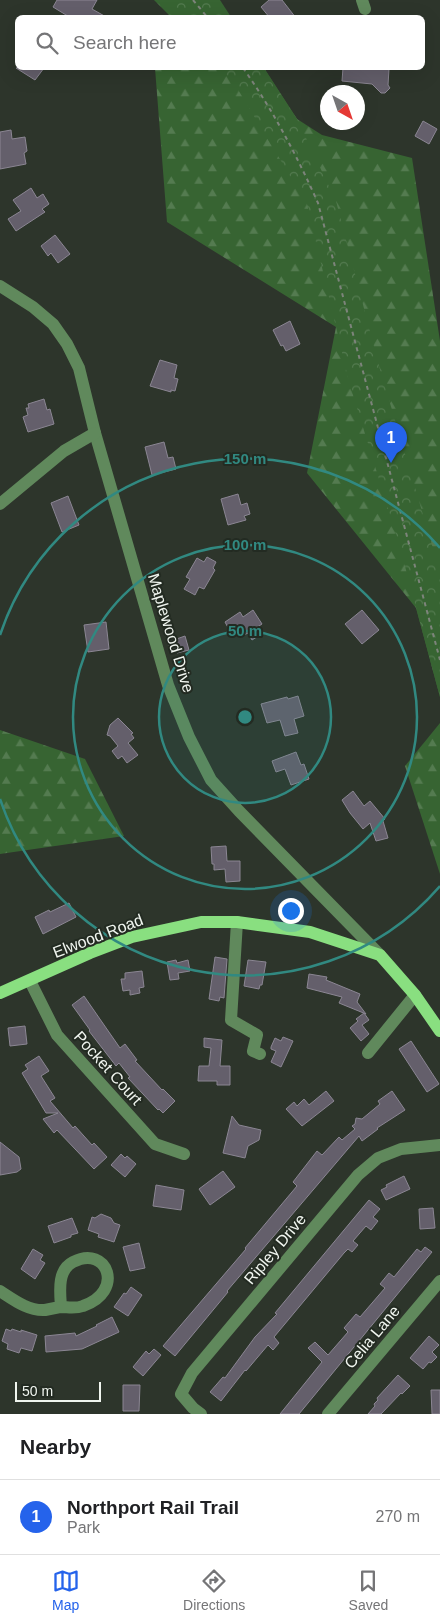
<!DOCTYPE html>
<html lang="en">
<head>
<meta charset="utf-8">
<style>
  body { margin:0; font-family:Arial,sans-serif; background:#f6f6f6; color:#202124 }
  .compass { position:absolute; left:320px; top:85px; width:45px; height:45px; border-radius:50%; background:#fff; box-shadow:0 5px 20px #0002; rotate:140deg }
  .scale { position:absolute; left:15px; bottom:12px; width:86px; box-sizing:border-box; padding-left:5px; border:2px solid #f0f5ef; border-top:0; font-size:14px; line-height:18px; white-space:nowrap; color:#f0f5ef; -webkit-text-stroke:4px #232b22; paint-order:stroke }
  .you { position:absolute; left:290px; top:910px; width:18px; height:18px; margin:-12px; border:4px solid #fff; border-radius:50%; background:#1a73e8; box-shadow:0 0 0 8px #1a73e833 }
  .badge { display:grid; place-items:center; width:32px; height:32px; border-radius:50%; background:#2563eb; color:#fff; font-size:16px; font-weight:700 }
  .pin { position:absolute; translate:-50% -41px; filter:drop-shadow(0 1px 2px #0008) }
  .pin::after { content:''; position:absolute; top:26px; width:18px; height:15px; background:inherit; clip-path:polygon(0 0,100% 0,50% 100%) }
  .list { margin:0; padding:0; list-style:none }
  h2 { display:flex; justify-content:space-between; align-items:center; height:65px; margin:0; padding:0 20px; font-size:21px }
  h2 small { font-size:16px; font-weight:400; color:#757577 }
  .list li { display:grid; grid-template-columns:32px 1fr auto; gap:15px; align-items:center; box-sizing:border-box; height:75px; padding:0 20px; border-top:1px solid #e0e0e0 }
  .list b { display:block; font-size:19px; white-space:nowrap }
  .list p { margin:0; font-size:16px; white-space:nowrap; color:#757577 }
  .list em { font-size:16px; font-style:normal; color:#757577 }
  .icon { flex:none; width:28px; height:28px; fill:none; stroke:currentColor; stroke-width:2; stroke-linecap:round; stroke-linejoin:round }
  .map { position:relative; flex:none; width:440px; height:1414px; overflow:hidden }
  .search { position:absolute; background:#fff; box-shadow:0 5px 20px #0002; left:15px; right:15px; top:15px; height:55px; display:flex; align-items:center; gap:12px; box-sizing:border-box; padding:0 18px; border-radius:8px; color:#757577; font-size:19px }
  .sheet { height:140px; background:#fff }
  nav { display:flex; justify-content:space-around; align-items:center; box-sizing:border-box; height:70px; border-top:1px solid #e0e0e0; background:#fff; font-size:14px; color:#757577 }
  nav a { display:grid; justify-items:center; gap:2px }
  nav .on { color:#2563eb }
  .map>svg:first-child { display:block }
  .forest { fill:url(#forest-firs) }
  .park { fill:url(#park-crowns) }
  .building { fill:#645f6b; stroke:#8b8693 }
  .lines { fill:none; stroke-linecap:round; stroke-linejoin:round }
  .path { stroke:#7d847b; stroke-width:2; stroke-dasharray:4 4; stroke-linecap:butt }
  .minor { stroke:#60895c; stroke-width:12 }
  .major { stroke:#89df80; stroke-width:12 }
  .ring { fill:none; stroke:#318981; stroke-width:2.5 }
  .labels { text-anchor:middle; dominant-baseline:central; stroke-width:4; stroke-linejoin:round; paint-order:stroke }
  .street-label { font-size:16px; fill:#f0f5ef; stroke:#232b22 }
  .centre { fill:#318981; stroke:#232b22; stroke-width:2.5 }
  .ring-label { font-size:15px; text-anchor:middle; font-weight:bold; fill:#318981; stroke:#232b22; stroke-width:4; stroke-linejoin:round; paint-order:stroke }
</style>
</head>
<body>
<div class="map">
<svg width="440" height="1414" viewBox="0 0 440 1414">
  <defs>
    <pattern id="forest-firs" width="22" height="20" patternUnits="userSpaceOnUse" patternTransform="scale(1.25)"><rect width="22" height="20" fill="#376432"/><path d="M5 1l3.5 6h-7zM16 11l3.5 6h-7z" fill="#547b50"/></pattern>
    <pattern id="park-crowns" width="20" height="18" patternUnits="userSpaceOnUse" patternTransform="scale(1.25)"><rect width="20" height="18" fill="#376432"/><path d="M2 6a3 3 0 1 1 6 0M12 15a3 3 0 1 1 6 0" fill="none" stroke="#547b50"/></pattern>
  </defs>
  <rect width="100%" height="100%" fill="#2d352b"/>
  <g class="forest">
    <polygon points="155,68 264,68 297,119 322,135 412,158 440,341 440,697 416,608 307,473 336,327 167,222"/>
    <polygon points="440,723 440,874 405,766"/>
    <polygon points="0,730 85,759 124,836 0,854"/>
  </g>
  <g class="park">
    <polygon points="154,0 220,0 231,17 171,17"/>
    <polygon points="219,68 264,68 297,119 336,201 379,366 440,572 440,697 399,544 349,382 307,204 234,83"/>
  </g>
  <g class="building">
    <polygon points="57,0 97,0 92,9 108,18 71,18 53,7"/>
    <polygon points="269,0 282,0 296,18 270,18 261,7"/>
    <polygon points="16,68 44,68 35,80"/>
    <polygon points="343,68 376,68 389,69 388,85 390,88 385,93 381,93 372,84 342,81"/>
    <polygon points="423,121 437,129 429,144 415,136"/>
    <polygon points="11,130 12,139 25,137 27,151 24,153 26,164 0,169 0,132"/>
    <polygon points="31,188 37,198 43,194 49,204 42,209 45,212 16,231 8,219 21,211 13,200"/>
    <polygon points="55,235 70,254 58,263 51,253 48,256 41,246"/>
    <polygon points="290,321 300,344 286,351 283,345 281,346 273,330"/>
    <polygon points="160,360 177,365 174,378 178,379 175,391 171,390 171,392 150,386"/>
    <polygon points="44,399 47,410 50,409 54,424 28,432 23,417 28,415 26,408 29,408 28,404"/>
    <polygon points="164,442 168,458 173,457 176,469 152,475 145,447"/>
    <polygon points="238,494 241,505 247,503 250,514 244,516 246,520 228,525 221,499"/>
    <polygon points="68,496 79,525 62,532 51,503"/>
    <polygon points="207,557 216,562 213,568 215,570 204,589 199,587 195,595 184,589 190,579 186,577 197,558 204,562"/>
    <polygon points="253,610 262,624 256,628 260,635 252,640 248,633 244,635 241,629 232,635 225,622 240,612 243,617"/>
    <polygon points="362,610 379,630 362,644 345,624"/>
    <polygon points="106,622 109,649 88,652 84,625"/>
    <polygon points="185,636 189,650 177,653 176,650 171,652 168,642"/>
    <polygon points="298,696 304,716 294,719 298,733 285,736 280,720 267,723 261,704 287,697 288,699"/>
    <polygon points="118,718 133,733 131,734 134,738 128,743 138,755 127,763 122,756 118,759 112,751 118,746 110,736 107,735 110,725"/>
    <polygon points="296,752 301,765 304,764 309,779 291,785 285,769 276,772 272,761"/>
    <polygon points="353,791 364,806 370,801 385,819 383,821 388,838 376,841 370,823 363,829 350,813 342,800"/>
    <polygon points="226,846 227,861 240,861 240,881 226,882 225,869 214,870 214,864 212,864 211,847"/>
    <polygon points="69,903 76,917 43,934 35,917 49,910 50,912"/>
    <polygon points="215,957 227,959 224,998 220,997 219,1001 209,999"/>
    <polygon points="176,960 177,963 188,960 190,971 178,973 179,979 170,980 167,962"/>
    <polygon points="248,960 266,962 262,985 260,985 259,989 244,986"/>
    <polygon points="142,971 144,987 139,988 140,993 130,995 130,990 123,991 121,979 125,979 125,973"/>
    <polygon points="309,974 327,977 326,980 360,994 357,1002 366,1014 339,1003 342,997 307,988"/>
    <polygon points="84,996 120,1048 125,1044 137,1060 135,1061 162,1090 163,1089 175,1101 163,1113 159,1109 158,1110 128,1078 130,1077 119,1063 116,1066 89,1031 90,1030 72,1005"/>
    <polygon points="364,1013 369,1020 362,1025 369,1034 361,1041 350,1028 358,1021 356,1019"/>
    <polygon points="25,1026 27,1044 10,1046 8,1028"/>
    <polygon points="283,1037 293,1041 281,1067 271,1062 276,1051 271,1049 271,1047 275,1038 281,1041"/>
    <polygon points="204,1038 222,1040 220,1066 230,1066 230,1085 217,1085 217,1081 198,1081 199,1066 209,1066 211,1048 204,1047"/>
    <polygon points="411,1041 439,1084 427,1092 399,1049"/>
    <polygon points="39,1056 49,1071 41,1076 55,1098 50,1101 73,1128 75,1126 92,1145 94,1143 107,1157 94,1169 57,1130 54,1133 43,1119 58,1113 46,1113 22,1073 28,1069 25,1065"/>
    <polygon points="326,1091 334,1101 302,1126 286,1109 294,1102 297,1106 304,1099 309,1105"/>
    <polygon points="392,1091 405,1110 377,1128 378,1129 362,1141 359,1136 227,1291 228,1292 175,1356 163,1346 246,1249 245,1248 297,1186 293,1182 317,1151 322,1155 339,1137 342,1140 355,1129 352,1126 355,1124 356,1118 362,1119 380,1104 378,1101"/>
    <polygon points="232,1116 239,1125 261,1130 259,1140 248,1146 245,1158 223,1153"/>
    <polygon points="0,1142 19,1157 21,1169 17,1172 0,1175"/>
    <polygon points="121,1154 125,1158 127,1156 136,1164 125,1177 111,1165"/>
    <polygon points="223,1171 235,1187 210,1205 199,1189"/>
    <polygon points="404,1176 410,1189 386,1200 381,1190 387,1187 386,1185"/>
    <polygon points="156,1185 184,1190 181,1210 153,1206"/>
    <polygon points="369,1200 380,1209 373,1217 378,1221 371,1230 366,1226 353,1241 358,1245 352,1252 348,1249 344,1253 274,1337 279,1343 273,1350 268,1345 246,1371 245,1370 221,1401 210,1392 223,1377 225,1378 255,1337 277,1314 275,1313"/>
    <polygon points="433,1208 435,1228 420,1229 419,1209"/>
    <polygon points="101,1214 111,1218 114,1223 120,1225 114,1242 98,1237 99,1234 88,1230 92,1217 95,1218"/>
    <polygon points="72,1218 78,1233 71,1235 71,1237 54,1243 48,1226"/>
    <polygon points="139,1243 145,1268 130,1271 123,1247"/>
    <polygon points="425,1247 432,1252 299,1414 280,1414 322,1362 308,1348 315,1342 328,1355 348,1332 344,1328 356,1314 360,1317 385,1288 380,1284 389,1273 394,1277 417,1249 421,1252"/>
    <polygon points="33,1249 43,1255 40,1260 45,1263 35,1279 21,1269"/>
    <polygon points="131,1287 142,1295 128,1316 114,1307 124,1293 126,1294"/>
    <polygon points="112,1317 119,1332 82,1349 46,1352 45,1336 75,1333 76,1336 97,1326 96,1325"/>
    <polygon points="6,1329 11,1331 12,1329 21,1332 21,1330 37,1335 32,1351 21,1348 19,1353 7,1349 8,1344 2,1341"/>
    <polygon points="429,1336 439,1345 432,1352 437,1357 431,1363 429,1362 423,1369 410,1358"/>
    <polygon points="154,1349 161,1355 143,1376 133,1367 146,1351 149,1354"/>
    <polygon points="398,1375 410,1386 402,1394 401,1393 381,1414 368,1414 375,1406 374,1404 378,1400 377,1398"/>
    <polygon points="123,1385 140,1385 139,1411 123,1411"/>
    <polygon points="431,1390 440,1390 440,1414 432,1414"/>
  </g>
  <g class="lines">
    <g class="path">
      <polyline points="193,0 208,18"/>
      <path d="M243,68C273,110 297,156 318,203L440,660"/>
    </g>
    <g class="minor">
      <polyline points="362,0 365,9"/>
      <polyline points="0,286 33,307 53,324 67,344 79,368 95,433 168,685 189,737 211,780 239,811 380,955"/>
      <polyline points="0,504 64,451 95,433"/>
      <polyline points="237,922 231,1020 257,1035 253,1051 260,1054"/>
      <polyline points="30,981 57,1035 155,1144 184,1154"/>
      <polyline points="368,1053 415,995"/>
      <path d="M0,1291C14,1300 28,1311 45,1310C50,1309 55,1308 60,1307C68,1307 75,1309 83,1306C125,1292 108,1244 73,1262C57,1270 60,1292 61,1307"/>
      <polyline points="201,1414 193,1408 181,1394 192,1373 358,1175 378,1158 401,1149 440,1145"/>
      <polyline points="328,1414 440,1281"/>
    </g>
    <polyline class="major" points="0,993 90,953 132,937 201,922 237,922 310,932 380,955 415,995 440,1031"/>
  </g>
  <circle cx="245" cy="717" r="86" fill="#318981" fill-opacity=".12"/>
  <g class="ring">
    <circle cx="245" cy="717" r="86"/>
    <circle cx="245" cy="717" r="172"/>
    <path d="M440 886A258 258 0 0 1 0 799M0 635A258 258 0 0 1 440 548"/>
  </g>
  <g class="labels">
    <g class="street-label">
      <text transform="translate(171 633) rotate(73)">Maplewood Drive</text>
      <text transform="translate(98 936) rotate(-21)">Elwood Road</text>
      <text transform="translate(108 1068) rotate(48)">Pocket Court</text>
      <text transform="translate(275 1249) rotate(-50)">Ripley Drive</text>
      <text transform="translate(372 1337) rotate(-50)">Celia Lane</text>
    </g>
  </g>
  <circle cx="245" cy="717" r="8" class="centre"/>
  <g class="ring-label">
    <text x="245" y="464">150 m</text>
    <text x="245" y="550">100 m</text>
    <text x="245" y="636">50 m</text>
  </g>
</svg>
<svg class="compass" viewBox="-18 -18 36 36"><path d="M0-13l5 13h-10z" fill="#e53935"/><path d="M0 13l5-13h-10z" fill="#757577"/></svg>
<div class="scale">50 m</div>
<div class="you"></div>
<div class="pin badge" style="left:391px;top:463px">1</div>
<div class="search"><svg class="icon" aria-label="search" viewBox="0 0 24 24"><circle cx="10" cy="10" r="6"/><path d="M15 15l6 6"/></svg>Search here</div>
</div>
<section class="sheet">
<h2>Nearby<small></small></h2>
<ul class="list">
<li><span class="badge">1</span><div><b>Northport Rail Trail</b><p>Park</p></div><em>270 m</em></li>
</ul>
</section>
<nav>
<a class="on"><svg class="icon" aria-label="map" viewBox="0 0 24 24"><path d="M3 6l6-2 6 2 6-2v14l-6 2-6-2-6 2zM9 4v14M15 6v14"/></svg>Map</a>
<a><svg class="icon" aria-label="directions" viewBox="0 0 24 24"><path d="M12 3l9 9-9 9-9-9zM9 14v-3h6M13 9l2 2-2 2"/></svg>Directions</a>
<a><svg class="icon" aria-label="saved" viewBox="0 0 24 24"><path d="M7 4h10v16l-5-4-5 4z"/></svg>Saved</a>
</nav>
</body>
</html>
